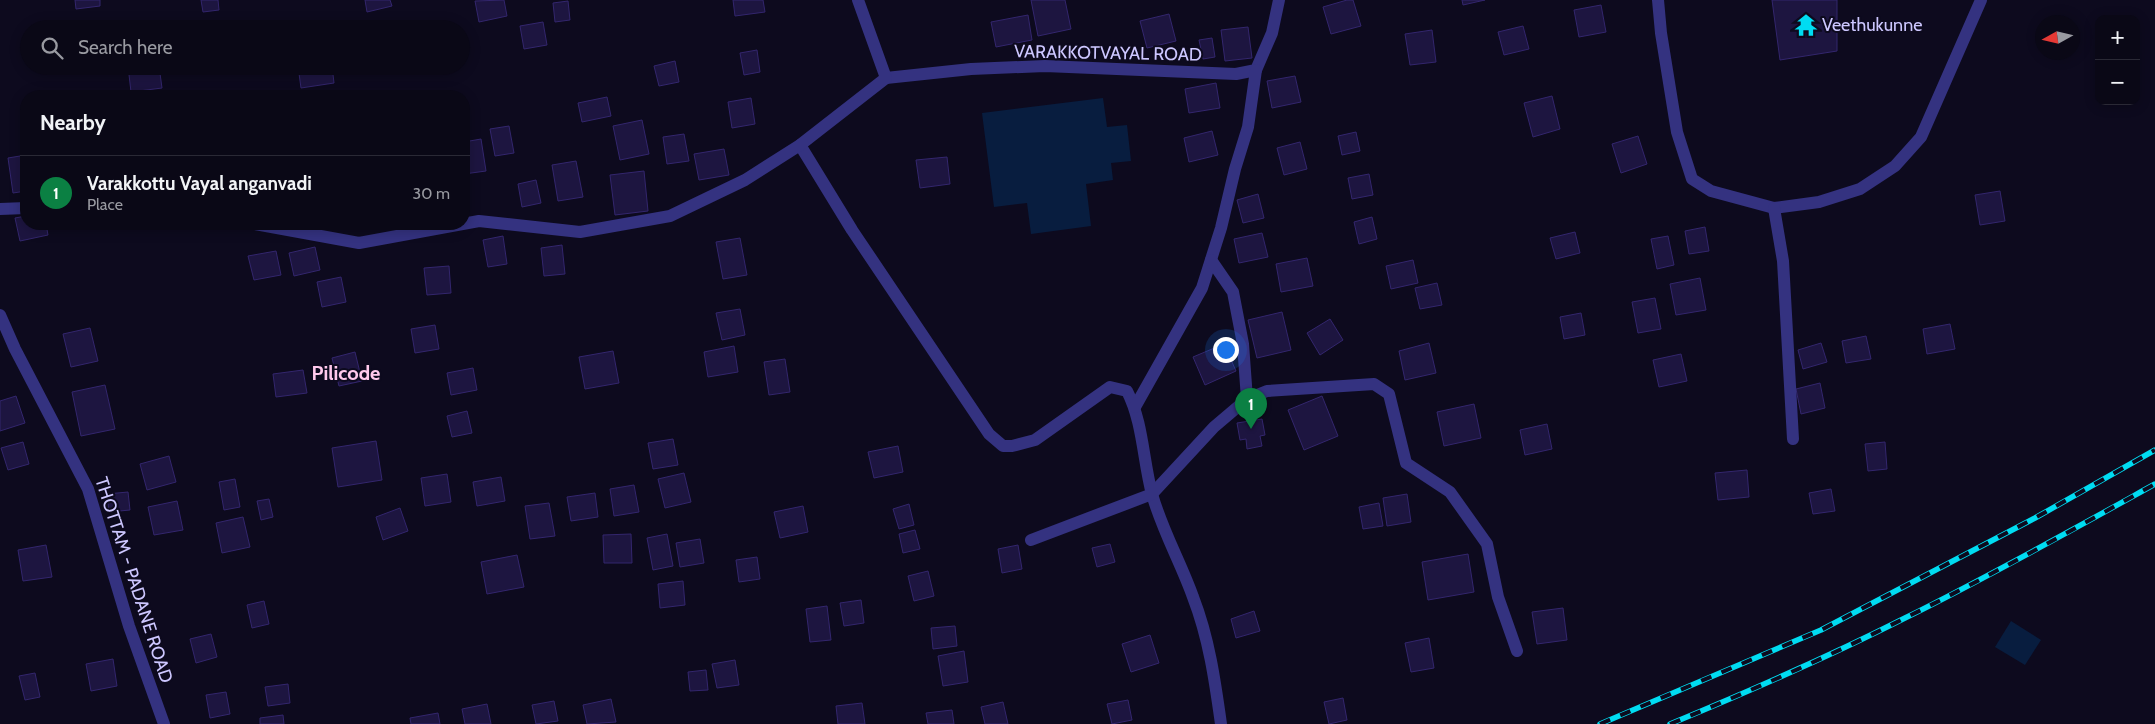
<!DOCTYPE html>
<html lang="en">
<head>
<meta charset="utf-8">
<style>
  body { margin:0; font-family:Cabin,sans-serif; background:#181623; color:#f1f3f6 }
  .controls { position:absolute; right:15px; top:15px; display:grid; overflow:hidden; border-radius:10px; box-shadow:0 2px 12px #0003 }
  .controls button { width:45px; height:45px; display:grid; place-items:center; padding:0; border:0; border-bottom:1px solid #2a2935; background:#0a0816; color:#f1f3f6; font:25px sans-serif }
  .compass { position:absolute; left:2035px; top:15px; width:45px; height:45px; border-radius:50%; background:#0a0816; box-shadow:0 2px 12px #0003; rotate:262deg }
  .you { position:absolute; left:1225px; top:349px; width:18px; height:18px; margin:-12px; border:4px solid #fff; border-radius:50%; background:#1a73e8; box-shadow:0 0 0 8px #1a73e833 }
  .badge { display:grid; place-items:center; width:32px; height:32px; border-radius:50%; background:#0b8043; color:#fff; font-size:16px; font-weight:700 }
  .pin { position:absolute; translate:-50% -41px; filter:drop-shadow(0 1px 2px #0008) }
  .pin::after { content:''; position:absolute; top:26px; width:18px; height:15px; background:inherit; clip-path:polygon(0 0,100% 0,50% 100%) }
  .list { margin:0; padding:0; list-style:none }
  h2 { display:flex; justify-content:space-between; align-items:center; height:65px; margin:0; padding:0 20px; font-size:21px }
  h2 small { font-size:16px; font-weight:400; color:#999aa1 }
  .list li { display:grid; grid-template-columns:32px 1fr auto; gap:15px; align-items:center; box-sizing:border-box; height:75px; padding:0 20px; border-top:1px solid #2a2935 }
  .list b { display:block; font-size:19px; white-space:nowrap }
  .list p { margin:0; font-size:16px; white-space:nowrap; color:#999aa1 }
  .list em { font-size:16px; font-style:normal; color:#999aa1 }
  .icon { flex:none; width:28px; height:28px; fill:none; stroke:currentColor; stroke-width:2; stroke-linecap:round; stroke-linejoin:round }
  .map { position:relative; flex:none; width:2155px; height:724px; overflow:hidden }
  .search { position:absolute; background:#0a0816; box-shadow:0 2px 12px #0003; left:20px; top:20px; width:450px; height:55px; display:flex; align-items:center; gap:12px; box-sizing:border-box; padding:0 18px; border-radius:28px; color:#999aa1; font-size:19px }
  .panel { position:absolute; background:#0a0816; box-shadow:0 2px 12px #0003; left:20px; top:90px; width:450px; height:140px; border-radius:20px }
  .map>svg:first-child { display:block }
  .water { fill:#081d3f }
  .building { fill:#1d1540; stroke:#33266d }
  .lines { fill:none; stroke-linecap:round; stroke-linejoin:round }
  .minor { stroke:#343280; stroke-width:12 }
  .rail-casing { stroke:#00dcf2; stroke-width:5.5 }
  .rail { stroke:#0d0a1e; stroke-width:4; stroke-dasharray:11; stroke-linecap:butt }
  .labels { text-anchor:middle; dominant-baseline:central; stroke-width:4; stroke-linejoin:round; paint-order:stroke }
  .poi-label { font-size:18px; fill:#cdc7ff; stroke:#0d0a1e; text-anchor:start }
  .street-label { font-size:18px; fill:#cdc7ff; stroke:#0d0a1e }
  .quarter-label { font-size:20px; font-weight:bold; fill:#ffc9ec; stroke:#0d0a1e }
</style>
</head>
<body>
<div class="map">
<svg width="2155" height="724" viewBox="0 0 2155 724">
  <rect width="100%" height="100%" fill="#0d0a1e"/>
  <g class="water">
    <polygon points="1103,98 1107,127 1127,125 1131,161 1111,163 1113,180 1086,184 1091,226 1031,234 1027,203 994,207 982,113"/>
    <polygon points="2011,621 2041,640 2025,665 1995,647"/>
  </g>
  <g class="building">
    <polygon points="75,0 100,0 100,6 76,9"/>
    <polygon points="201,0 218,0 219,10 203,12"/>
    <polygon points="365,0 390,0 392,6 367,12"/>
    <polygon points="504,0 507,16 479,22 475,1"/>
    <polygon points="733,0 763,0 765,12 735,16"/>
    <polygon points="1031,0 1065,0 1071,29 1038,36"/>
    <polygon points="1347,0 1353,0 1361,26 1331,34 1323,7"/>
    <polygon points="1462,0 1485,0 1463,5"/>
    <polygon points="1772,0 1837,0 1837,51 1780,60"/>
    <polygon points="568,1 570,20 555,22 553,3"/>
    <polygon points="1601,5 1606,32 1579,37 1574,10"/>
    <polygon points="1169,14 1176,41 1147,48 1140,21"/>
    <polygon points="1028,15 1032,40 996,47 991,22"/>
    <polygon points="543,22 547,45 524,49 520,26"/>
    <polygon points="1523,26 1529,49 1504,55 1498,32"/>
    <polygon points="1248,27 1252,58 1225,61 1221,30"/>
    <polygon points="1432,30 1436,62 1410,65 1405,34"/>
    <polygon points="1212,38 1215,57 1203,59 1199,40"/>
    <polygon points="757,50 760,72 744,75 740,53"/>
    <polygon points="675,61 679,82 659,86 654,66"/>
    <polygon points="128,66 159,66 162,88 131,92"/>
    <polygon points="207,66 222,66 223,70 208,73"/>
    <polygon points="298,66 332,66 334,83 301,88"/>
    <polygon points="1295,76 1301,102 1272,108 1267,81"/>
    <polygon points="1216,83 1220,108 1189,113 1185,89"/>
    <polygon points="1552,96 1560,129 1533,137 1524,103"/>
    <polygon points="607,97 611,116 582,122 578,103"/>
    <polygon points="751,98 755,124 732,128 728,102"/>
    <polygon points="642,120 649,154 620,160 613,126"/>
    <polygon points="509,126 514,153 495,156 490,129"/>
    <polygon points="1212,131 1218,155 1189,162 1184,138"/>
    <polygon points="1356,132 1360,151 1342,155 1338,136"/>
    <polygon points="684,134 689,161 667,164 663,137"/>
    <polygon points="1638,136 1647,164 1621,173 1612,144"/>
    <polygon points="481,139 486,171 464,174 464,142"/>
    <polygon points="1300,142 1307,169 1284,175 1277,148"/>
    <polygon points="724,149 729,175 699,180 694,154"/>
    <polygon points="26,155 26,191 13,193 8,158"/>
    <polygon points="947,157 950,184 920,188 916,160"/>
    <polygon points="576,161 583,197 558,201 552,165"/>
    <polygon points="644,171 648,211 615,215 610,175"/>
    <polygon points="1369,174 1373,195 1352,199 1348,178"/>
    <polygon points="536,180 541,203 522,207 518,184"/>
    <polygon points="2000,191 2005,221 1980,225 1975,195"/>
    <polygon points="1258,194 1264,218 1243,223 1237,200"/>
    <polygon points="26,216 26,224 46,224 48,235 20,241 15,218"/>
    <polygon points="1372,217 1377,239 1359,244 1354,222"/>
    <polygon points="1705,227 1709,251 1689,254 1685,231"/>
    <polygon points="1575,232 1580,253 1556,259 1550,238"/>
    <polygon points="1262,233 1268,257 1239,263 1234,239"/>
    <polygon points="503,236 507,264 488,267 483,240"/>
    <polygon points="1668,236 1674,265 1657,269 1651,239"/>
    <polygon points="740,238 747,275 723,279 716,242"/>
    <polygon points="562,245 565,274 544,276 541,248"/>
    <polygon points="315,247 320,270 294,276 289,253"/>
    <polygon points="276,251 281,275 254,280 248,256"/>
    <polygon points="1307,258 1313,286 1281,292 1276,264"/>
    <polygon points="1413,260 1418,283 1391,289 1386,266"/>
    <polygon points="449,266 451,293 427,295 424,268"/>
    <polygon points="341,277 346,302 322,307 317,282"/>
    <polygon points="1700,278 1706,310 1676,315 1670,284"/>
    <polygon points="1437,283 1442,305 1420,309 1415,288"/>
    <polygon points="1655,298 1661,329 1638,333 1632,302"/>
    <polygon points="740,309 745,335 722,340 716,313"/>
    <polygon points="1282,312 1291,350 1257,358 1248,320"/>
    <polygon points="1581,313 1585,335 1564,339 1560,317"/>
    <polygon points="1330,319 1343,340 1320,355 1307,333"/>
    <polygon points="1950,324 1955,349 1927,354 1923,329"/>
    <polygon points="435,325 439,349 415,353 411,329"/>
    <polygon points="90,328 98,361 71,367 63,334"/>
    <polygon points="1866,336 1871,359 1846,363 1842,341"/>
    <polygon points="1429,343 1436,373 1405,380 1399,351"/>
    <polygon points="1821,343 1827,362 1803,369 1798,350"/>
    <polygon points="1224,344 1236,371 1205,385 1193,357"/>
    <polygon points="734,346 738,372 708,377 704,352"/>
    <polygon points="613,351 619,383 585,389 579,357"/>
    <polygon points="355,352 362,381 339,386 332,358"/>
    <polygon points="1681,354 1687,381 1659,387 1653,360"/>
    <polygon points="785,359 790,392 769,395 764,362"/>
    <polygon points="473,368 477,390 451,395 447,373"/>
    <polygon points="303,370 307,393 276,397 273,374"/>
    <polygon points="1820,383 1825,408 1801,414 1796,389"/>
    <polygon points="105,385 115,429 81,436 72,392"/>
    <polygon points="16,396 25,423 0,431 0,401"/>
    <polygon points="1322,396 1338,436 1304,450 1288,410"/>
    <polygon points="1474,404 1481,438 1444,446 1437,412"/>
    <polygon points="467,411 472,433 452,437 447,416"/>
    <polygon points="1262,419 1265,435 1260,436 1262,446 1247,449 1246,439 1240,440 1237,423"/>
    <polygon points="1547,424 1552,449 1525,455 1520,430"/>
    <polygon points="673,439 678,465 653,469 648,443"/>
    <polygon points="376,441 382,480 338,487 332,448"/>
    <polygon points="23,442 29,464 8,470 1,448"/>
    <polygon points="1885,442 1887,469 1868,471 1865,444"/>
    <polygon points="898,446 903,472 874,478 868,452"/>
    <polygon points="169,456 176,482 147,490 140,464"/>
    <polygon points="1747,470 1749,497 1718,500 1715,473"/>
    <polygon points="684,473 691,502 665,508 658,479"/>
    <polygon points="447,474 451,502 425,506 421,478"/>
    <polygon points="501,477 505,501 477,506 473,482"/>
    <polygon points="235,479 240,507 224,510 219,482"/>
    <polygon points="634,485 639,512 614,516 610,489"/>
    <polygon points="1831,489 1835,511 1813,514 1809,493"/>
    <polygon points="128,492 130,510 109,512 107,494"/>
    <polygon points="595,493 598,517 571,521 567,497"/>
    <polygon points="1407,494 1411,522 1387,526 1383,498"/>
    <polygon points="269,499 273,517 261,520 257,501"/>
    <polygon points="177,501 183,530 154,535 148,507"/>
    <polygon points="549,503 555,536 530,539 525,506"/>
    <polygon points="1379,503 1383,526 1363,529 1359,507"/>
    <polygon points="909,504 914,525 899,529 893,509"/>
    <polygon points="803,506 808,532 780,538 774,512"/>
    <polygon points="400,508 408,531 383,540 376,517"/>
    <polygon points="243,517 250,547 222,553 216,523"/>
    <polygon points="915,530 920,549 903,553 899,534"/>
    <polygon points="631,534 632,563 604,563 603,535"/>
    <polygon points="667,534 673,566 653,570 647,538"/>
    <polygon points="700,539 704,563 680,567 676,543"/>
    <polygon points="1110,544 1115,562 1097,567 1092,548"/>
    <polygon points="46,545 52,577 23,581 18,550"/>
    <polygon points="1018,545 1022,569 1002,573 998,549"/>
    <polygon points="1468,554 1474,592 1428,600 1422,562"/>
    <polygon points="517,555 524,587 487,594 481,562"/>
    <polygon points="757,557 760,579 739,582 736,560"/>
    <polygon points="928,571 934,596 914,601 908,576"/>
    <polygon points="683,581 685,605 660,608 658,584"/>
    <polygon points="861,600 864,623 844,626 840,603"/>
    <polygon points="264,601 269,624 252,628 247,605"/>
    <polygon points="827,606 831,640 810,642 806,609"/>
    <polygon points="1563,608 1567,640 1537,644 1532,612"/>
    <polygon points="1254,611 1260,631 1236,638 1231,619"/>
    <polygon points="955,626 957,646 933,649 931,628"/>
    <polygon points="211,634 217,657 196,663 190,639"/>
    <polygon points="1150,635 1159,663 1131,672 1122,644"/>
    <polygon points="1429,638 1434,668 1411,672 1405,643"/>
    <polygon points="964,651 968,682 943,686 938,656"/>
    <polygon points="113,659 117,686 91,691 86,664"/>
    <polygon points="735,660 739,685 717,688 712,664"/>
    <polygon points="706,670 708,690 690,691 688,672"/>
    <polygon points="35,673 40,697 25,700 19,676"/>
    <polygon points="288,684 290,703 268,706 265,687"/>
    <polygon points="226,692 230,714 210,718 206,695"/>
    <polygon points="1343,698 1347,720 1329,724 1324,702"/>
    <polygon points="611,699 616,722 587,724 583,705"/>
    <polygon points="1128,700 1132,720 1112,724 1107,704"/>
    <polygon points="554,701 558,721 536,724 532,705"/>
    <polygon points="1003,702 1008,724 985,724 981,707"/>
    <polygon points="862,703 865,724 838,724 836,706"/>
    <polygon points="487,704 491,724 465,724 462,709"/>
    <polygon points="952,710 954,724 928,724 926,713"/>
    <polygon points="438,713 440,724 411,724 410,718"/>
    <polygon points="283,715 284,724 260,724 260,718"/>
  </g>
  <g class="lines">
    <g class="minor">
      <polyline points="1658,0 1661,33 1677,132 1692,179 1711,191 1774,208 1819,202 1860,189 1895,166 1921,137 1981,0"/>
      <polyline points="886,78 971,69 1045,66 1236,74 1256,70 1272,33 1279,0"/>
      <path d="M800,145L852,230L989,434L1003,446H1012L1035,440L1110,387L1127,391C1143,422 1143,460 1152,494C1162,530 1181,563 1193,597C1209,638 1215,681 1221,724"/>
      <polyline points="1774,208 1783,261 1793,439"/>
      <polyline points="0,209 26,208"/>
      <polyline points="255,224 359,243 479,221 580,232 670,216 745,180 800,145 886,78 858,0"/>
      <polyline points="0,315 15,349 88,489 129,626 164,724"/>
      <polyline points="1247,399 1267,391 1374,384 1389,394 1406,463 1450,492 1487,544 1498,597 1517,651"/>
      <polyline points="1135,407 1202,288 1221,228 1235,169 1248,127 1256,70"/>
      <polyline points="1031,540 1152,494 1214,427 1247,399 1243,344 1233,292 1211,260"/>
    </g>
    <defs>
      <g id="rail">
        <polyline points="1600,724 1821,630 2035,518 2155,450"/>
        <path d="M1670,724C1750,691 1828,657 1905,618C1990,576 2072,530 2155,484"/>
      </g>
    </defs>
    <use href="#rail" class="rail-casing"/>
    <use href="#rail" class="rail"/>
  </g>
  <defs>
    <symbol id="temple-bare" viewBox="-9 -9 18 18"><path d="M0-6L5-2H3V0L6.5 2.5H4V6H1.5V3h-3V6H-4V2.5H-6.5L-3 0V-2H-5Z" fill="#00dcf2" stroke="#0d0a1e" stroke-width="2.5" paint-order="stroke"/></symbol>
  </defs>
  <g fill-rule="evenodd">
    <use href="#temple-bare" x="1790" y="9" width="32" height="32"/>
  </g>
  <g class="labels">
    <g class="poi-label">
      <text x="1822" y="25">Veethukunne</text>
    </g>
    <g class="street-label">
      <text transform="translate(1108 53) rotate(1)">VARAKKOTVAYAL ROAD</text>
      <text transform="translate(134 580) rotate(72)">THOTTAM - PADANE ROAD</text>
    </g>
    <g class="quarter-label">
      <text x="346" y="373">Pilicode</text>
    </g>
  </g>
</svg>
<div class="controls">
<button>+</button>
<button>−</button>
</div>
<svg class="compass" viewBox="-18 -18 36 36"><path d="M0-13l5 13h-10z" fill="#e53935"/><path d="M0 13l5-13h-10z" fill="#999aa1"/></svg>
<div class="you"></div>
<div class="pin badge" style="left:1251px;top:429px">1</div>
<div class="search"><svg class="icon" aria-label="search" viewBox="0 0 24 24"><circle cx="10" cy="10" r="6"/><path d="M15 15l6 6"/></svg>Search here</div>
<section class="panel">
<h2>Nearby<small></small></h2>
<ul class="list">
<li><span class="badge">1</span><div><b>Varakkottu Vayal anganvadi</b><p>Place</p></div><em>30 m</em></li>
</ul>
</section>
</div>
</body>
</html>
